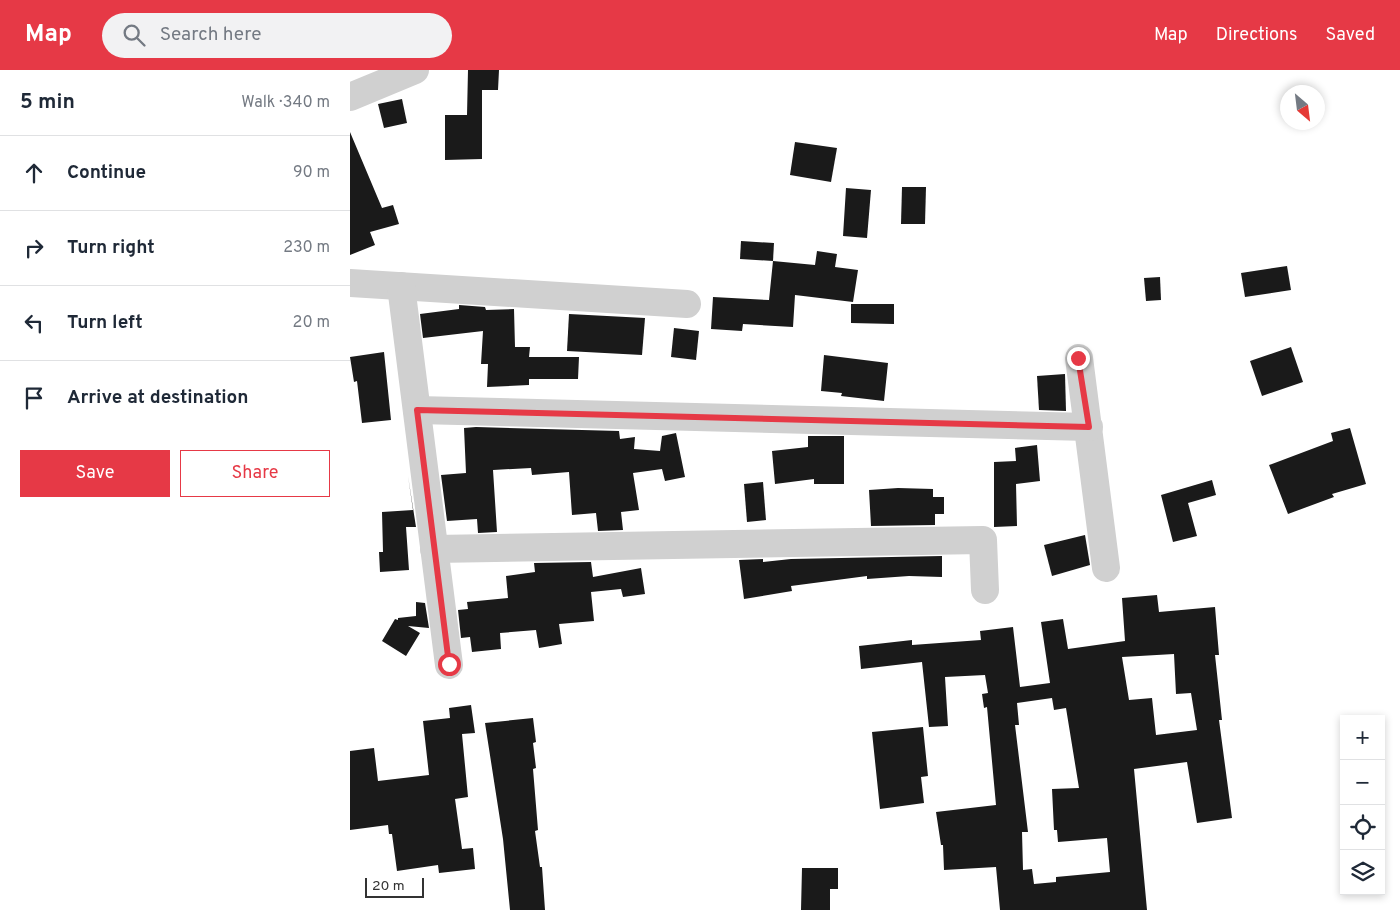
<!DOCTYPE html>
<html lang="en">
<head>
<meta charset="utf-8">
<style>
  body { margin:0; font-family:Overpass,sans-serif; background:#f2f2f3; color:#1f2937 }
  .controls { position:absolute; right:15px; bottom:15px; display:grid; overflow:hidden; border-radius:0px; box-shadow:0 2px 8px #0003 }
  .controls button { width:45px; height:45px; display:grid; place-items:center; padding:0; border:0; border-bottom:1px solid #e0e1e3; background:#fff; color:#1f2937; font:25px sans-serif }
  .compass { position:absolute; left:930px; top:15px; width:45px; height:45px; border-radius:50%; background:#fff; box-shadow:0 2px 8px #0003; rotate:152deg }
  .scale { position:absolute; left:15px; bottom:12px; width:59px; box-sizing:border-box; padding-left:5px; border:2px solid #333; border-top:0; font-size:14px; line-height:18px; white-space:nowrap; color:#333; -webkit-text-stroke:4px #fff; paint-order:stroke }
  .stop { position:absolute; width:15px; height:15px; margin:-11px; border:4px solid #e63946; border-radius:50%; background:#fff }
  .stop.end { background:#e63946; border-color:#fff; box-shadow:0 1px 5px #0008 }
  .list { margin:0; padding:0; list-style:none }
  h2 { display:flex; justify-content:space-between; align-items:center; height:65px; margin:0; padding:0 20px; font-size:21px }
  h2 small { font-size:16px; font-weight:400; color:#747a83 }
  .list li { display:grid; grid-template-columns:32px 1fr auto; gap:15px; align-items:center; box-sizing:border-box; height:75px; padding:0 20px; border-top:1px solid #e0e1e3 }
  .list b { display:block; font-size:19px; white-space:nowrap }
  .list em { font-size:16px; font-style:normal; color:#747a83 }
  .actions { display:flex; gap:10px; padding:15px 20px }
  .actions a { flex:1; padding:11px 0; border:1px solid #e63946; border-radius:0px; text-align:center; font-size:18px; color:#e63946 }
  .actions .main { background:#e63946; color:#fff }
  .icon { flex:none; width:28px; height:28px; fill:none; stroke:currentColor; stroke-width:2; stroke-linecap:round; stroke-linejoin:round }
  .map { position:relative; flex:none; width:1050px; height:840px; overflow:hidden }
  header { display:flex; align-items:center; gap:30px; box-sizing:border-box; height:70px; padding:0 25px; background:#e63946; color:#fff }
  header strong { font-size:24px }
  nav { display:flex; gap:28px; margin-inline-start:auto; font-size:18px }
  .search { width:350px; height:45px; background:#f2f2f3; display:flex; align-items:center; gap:12px; box-sizing:border-box; padding:0 18px; border-radius:28px; color:#747a83; font-size:19px }
  main { display:flex }
  aside { flex:1; background:#fff }
  .map>svg:first-child { display:block }
  .building { fill:#1a1a1a; fill-rule:evenodd }
  .lines { fill:none; stroke-linecap:round; stroke-linejoin:round }
  .minor { stroke:#d0d0d0; stroke-width:28 }
  .route { stroke:#e63946; stroke-width:6 }
</style>
</head>
<body>
<header>
<strong>Map</strong>
<div class="search"><svg class="icon" aria-label="search" viewBox="0 0 24 24"><circle cx="10" cy="10" r="6"/><path d="M15 15l6 6"/></svg>Search here</div>
<nav><a>Map</a><a>Directions</a><a>Saved</a></nav>
</header>
<main>
<aside>
<h2>5 min<small>Walk · 340 m</small></h2>
<ul class="list">
<li><svg class="icon" aria-label="ahead" viewBox="0 0 24 24"><path d="M12 20V5M6 11l6-6 6 6"/></svg><div><b>Continue</b></div><em>90 m</em></li>
<li><svg class="icon" aria-label="right" viewBox="0 0 24 24"><path d="M7 20v-9h11M14 6l5 5-5 5"/></svg><div><b>Turn right</b></div><em>230 m</em></li>
<li><svg class="icon" aria-label="left" viewBox="0 0 24 24"><path d="M17 20v-9H6M10 6l-5 5 5 5"/></svg><div><b>Turn left</b></div><em>20 m</em></li>
<li><svg class="icon" aria-label="arrive" viewBox="0 0 24 24"><path d="M6 21V4h12l-3 4 3 4H6"/></svg><div><b>Arrive at destination</b></div></li>
</ul>
<div class="actions"><a class="main">Save</a><a>Share</a></div>
</aside>
<div class="map">
<svg width="1050" height="840" viewBox="0 0 1050 840">
  <rect width="100%" height="100%" fill="#fff"/>
  <g class="building">
    <polygon points="118,0 149,0 148,20 132,20 132,89 95,90 95,45 117,45"/>
    <polygon points="52,29 57,53 34,58 28,34"/>
    <polygon points="0,62 32,138 43,135 49,154 20,162 25,175 0,185"/>
    <polygon points="445,72 487,78 481,112 440,105"/>
    <polygon points="552,117 576,117 575,154 551,154"/>
    <polygon points="496,118 521,120 517,168 493,166"/>
    <polygon points="391,171 424,173 423,191 390,189"/>
    <polygon points="467,181 487,184 485,197 508,200 503,232 445,225 443,257 393,254 392,261 361,259 363,227 419,230 423,191 465,195"/>
    <polygon points="937,196 941,220 895,227 891,203"/>
    <polygon points="810,207 811,230 796,231 794,208"/>
    <polygon points="501,234 544,234 544,254 501,253"/>
    <polygon points="109,235 135,237 136,240 164,239 165,277 180,277 179,287 229,287 228,309 179,309 179,315 137,317 138,294 131,294 133,261 73,268 70,244 109,239"/>
    <polygon points="219,244 295,248 292,285 217,281"/>
    <polygon points="324,258 349,261 346,290 321,287"/>
    <polygon points="941,277 953,312 912,326 900,291"/>
    <polygon points="34,282 41,350 12,353 7,311 4,312 0,287"/>
    <polygon points="474,285 538,293 534,331 491,326 492,323 471,321"/>
    <polygon points="715,304 716,341 689,340 687,306"/>
    <polygon points="126,357 269,361 270,369 285,367 284,379 310,381 312,366 326,363 335,407 315,411 312,399 283,403 289,440 271,442 273,460 248,461 246,443 222,445 219,402 182,405 181,398 143,400 147,462 128,463 127,449 97,451 91,405 116,403 114,358"/>
    <polygon points="1000,358 1016,414 982,424 984,427 938,444 919,395 983,371 981,363"/>
    <polygon points="458,366 494,366 494,414 464,414 464,409 425,414 422,381 458,377"/>
    <polygon points="687,375 690,411 666,414 667,456 644,457 644,392 666,391 665,378"/>
    <polygon points="58,406 66,457 56,457 59,500 30,502 29,482 33,482 32,442 63,440"/>
    <polygon points="862,410 866,425 838,433 847,466 823,472 811,425"/>
    <polygon points="413,412 416,450 397,452 394,414"/>
    <polygon points="548,418 583,419 583,427 594,427 594,444 585,444 585,455 521,456 519,420"/>
    <polygon points="735,465 740,495 702,506 694,475"/>
    <polygon points="592,486 592,507 559,506 517,509 517,506 441,516 442,521 394,529 389,490 413,489 413,492 441,489"/>
    <polygon points="241,492 243,507 291,498 295,524 273,527 271,519 241,522 244,551 209,554 212,574 189,578 186,560 150,563 151,579 122,582 120,567 111,568 108,540 118,539 117,532 158,528 156,506 185,502 184,493"/>
    <path d="M807,525L809,542L865,537L869,585H865L872,650H869L882,748L847,753L837,692L784,699L797,840H650L646,797L594,800L593,775H591L586,742L646,735L637,637L634,638L632,624L638,623L635,605L595,607L598,656L579,657L572,592L511,599L509,576L562,570V575L631,570L630,561L663,557L670,617L700,613L691,552L713,549L718,579L775,571L772,528ZM824,584L826,624L841,623L847,660L806,665L802,628L779,630L772,587ZM702,628L704,640L716,638L729,718L702,719L704,760H707L708,772L757,768L760,802L706,807V812L684,814L682,799L673,800L672,762H678L665,655H669L667,633Z"/>
    <polygon points="66,532 75,533 79,558 58,556 70,563 56,586 32,571 45,549 48,550 48,548 66,546"/>
    <polygon points="121,635 125,663 112,664 118,727 105,729 112,779 123,778 125,799 89,803 88,795 47,801 42,764 39,764 38,755 0,760 0,681 24,678 28,711 79,705 73,651 100,648 99,638"/>
    <polygon points="183,648 186,672 183,673 186,698 183,699 188,760 185,761 190,797 192,797 195,840 160,840 153,769 135,653"/>
    <polygon points="573,657 578,706 571,707 574,733 530,739 522,662"/>
    <polygon points="452,798 488,798 488,819 480,819 480,840 451,840"/>
  </g>
  <g class="lines">
    <g class="minor">
      <polyline points="0,27 65,0"/>
      <polyline points="0,213 337,234"/>
      <polyline points="51,216 99,595"/>
      <polyline points="729,288 756,498"/>
      <polyline points="67,340 739,357"/>
      <polyline points="84,479 633,470 635,520"/>
    </g>
  </g>
  <g class="lines">
    <polyline class="route" points="99,594 67,340 739,357 728,288"/>
  </g>
</svg>
<div class="controls">
<button>+</button>
<button>−</button>
<button><svg class="icon" aria-label="locate" viewBox="0 0 24 24"><circle cx="12" cy="12" r="6"/><path d="M12 2v4M12 18v4M2 12h4M18 12h4"/></svg></button>
<button><svg class="icon" aria-label="layers" viewBox="0 0 24 24"><path d="M12 4l9 5-9 5-9-5zM3 14l9 5 9-5"/></svg></button>
</div>
<svg class="compass" viewBox="-18 -18 36 36"><path d="M0-13l5 13h-10z" fill="#e53935"/><path d="M0 13l5-13h-10z" fill="#747a83"/></svg>
<div class="scale">20 m</div>
<div class="stop" style="left:99px;top:594px"></div>
<div class="stop end" style="left:728px;top:288px"></div>
</div>
</main>
</body>
</html>
